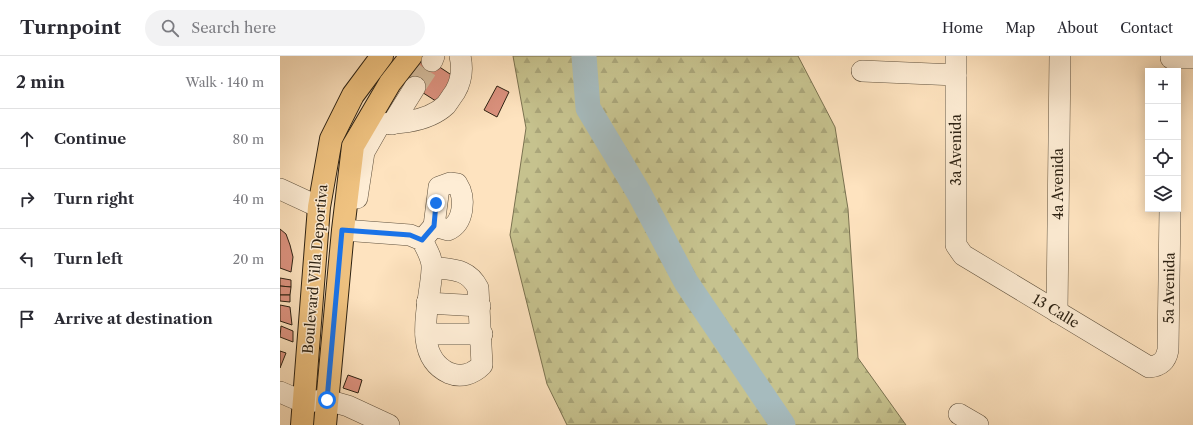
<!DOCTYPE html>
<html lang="en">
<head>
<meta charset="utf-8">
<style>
  body { margin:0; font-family:"Libre Caslon Text",serif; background:#f2f2f3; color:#2b2b33 }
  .controls { position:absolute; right:12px; top:12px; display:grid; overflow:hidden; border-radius:0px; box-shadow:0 2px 10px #0003 }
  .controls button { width:36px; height:36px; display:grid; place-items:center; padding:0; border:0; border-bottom:1px solid #e1e1e2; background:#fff; color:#2b2b33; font:20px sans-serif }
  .stop { position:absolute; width:12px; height:12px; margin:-9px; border:3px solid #1a73e8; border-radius:50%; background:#fff }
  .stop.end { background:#1a73e8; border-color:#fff; box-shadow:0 1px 4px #0008 }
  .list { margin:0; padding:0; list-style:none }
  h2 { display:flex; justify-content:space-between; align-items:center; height:52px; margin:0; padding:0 16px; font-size:17px }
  h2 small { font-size:13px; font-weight:400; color:#7c7c81 }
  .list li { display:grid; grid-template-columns:26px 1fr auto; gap:12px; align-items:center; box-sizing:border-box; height:60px; padding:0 16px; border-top:1px solid #e1e1e2 }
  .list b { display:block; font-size:15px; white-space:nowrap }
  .list em { font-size:13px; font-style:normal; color:#7c7c81 }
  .icon { flex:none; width:22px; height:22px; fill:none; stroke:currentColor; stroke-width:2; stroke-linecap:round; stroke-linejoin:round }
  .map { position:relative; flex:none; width:913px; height:369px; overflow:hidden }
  header { display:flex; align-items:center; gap:24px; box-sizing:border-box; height:56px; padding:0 20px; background:#fff; border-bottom:1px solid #e1e1e2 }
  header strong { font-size:19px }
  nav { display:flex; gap:22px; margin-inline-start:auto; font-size:14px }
  .search { width:280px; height:36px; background:#f2f2f3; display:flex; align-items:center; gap:10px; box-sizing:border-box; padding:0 14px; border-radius:22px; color:#7c7c81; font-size:15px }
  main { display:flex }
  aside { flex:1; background:#fff }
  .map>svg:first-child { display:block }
  .forest { fill:url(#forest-firs); stroke:#7a7250 }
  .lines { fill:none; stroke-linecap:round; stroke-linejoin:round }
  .river { stroke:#a6bbbe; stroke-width:25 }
  .building { fill:#dc927f; stroke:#2d2213 }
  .minor-tunnel { stroke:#d4bc9d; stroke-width:21; stroke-dasharray:21 10; stroke-linecap:butt }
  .minor-casing { stroke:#61523e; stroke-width:22 }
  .major-casing { stroke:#2d2213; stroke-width:24 }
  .minor { stroke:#feedd5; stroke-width:21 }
  .major { stroke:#efc280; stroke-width:22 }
  .route { stroke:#1a73e8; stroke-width:5 }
  .labels { text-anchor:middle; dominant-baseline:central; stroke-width:3; stroke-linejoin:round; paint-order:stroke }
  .street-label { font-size:14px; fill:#2d2213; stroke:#feedd5 }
</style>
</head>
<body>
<header>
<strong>Turnpoint</strong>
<div class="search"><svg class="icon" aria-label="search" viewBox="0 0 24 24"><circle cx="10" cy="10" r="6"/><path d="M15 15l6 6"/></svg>Search here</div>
<nav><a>Home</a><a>Map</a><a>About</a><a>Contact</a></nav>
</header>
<main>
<aside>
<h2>2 min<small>Walk · 140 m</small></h2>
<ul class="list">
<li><svg class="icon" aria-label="ahead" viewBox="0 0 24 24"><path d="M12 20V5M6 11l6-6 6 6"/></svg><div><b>Continue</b></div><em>80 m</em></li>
<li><svg class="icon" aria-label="right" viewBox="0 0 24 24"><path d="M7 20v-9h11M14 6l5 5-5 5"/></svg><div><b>Turn right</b></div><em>40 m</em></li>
<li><svg class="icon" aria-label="left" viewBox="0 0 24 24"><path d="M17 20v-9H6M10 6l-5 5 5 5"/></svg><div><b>Turn left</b></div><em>20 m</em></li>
<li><svg class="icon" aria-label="arrive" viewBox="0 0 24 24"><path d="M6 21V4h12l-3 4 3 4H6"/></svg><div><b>Arrive at destination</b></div></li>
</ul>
</aside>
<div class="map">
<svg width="913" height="369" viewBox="0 0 913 369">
  <defs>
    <pattern id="forest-firs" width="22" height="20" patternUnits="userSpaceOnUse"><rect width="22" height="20" fill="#c6c28e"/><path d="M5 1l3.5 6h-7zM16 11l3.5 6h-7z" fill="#aaa67a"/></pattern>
  </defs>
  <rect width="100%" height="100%" fill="#fee3bf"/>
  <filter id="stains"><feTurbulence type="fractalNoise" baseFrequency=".005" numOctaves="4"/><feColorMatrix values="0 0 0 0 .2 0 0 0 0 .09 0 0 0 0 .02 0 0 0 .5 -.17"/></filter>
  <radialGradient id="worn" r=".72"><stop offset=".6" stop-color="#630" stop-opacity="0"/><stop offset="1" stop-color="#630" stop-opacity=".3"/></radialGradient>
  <polygon class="forest" points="233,0 518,0 555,71 568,153 578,302 626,369 287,369 267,328 230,179 246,72"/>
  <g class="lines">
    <polyline class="river" points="304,0 308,52 359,137 406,226 503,369"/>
  </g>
  <g class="building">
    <polygon points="143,0 176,22 159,47 126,26"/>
    <polygon points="217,30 229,36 217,61 204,54"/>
    <polygon points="0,173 6,178 10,189 13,201 11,216 0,212"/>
    <polygon points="0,222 11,224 11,231 0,230"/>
    <polygon points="0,230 11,231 10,239 0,239"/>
    <polygon points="0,239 10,239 10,246 0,245"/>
    <polygon points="0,249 10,251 12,269 0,265"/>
    <polygon points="1,270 13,275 13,286 0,281"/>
    <polygon points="0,295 6,297 0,312"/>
    <polygon points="68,319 82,324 78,337 63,332"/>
  </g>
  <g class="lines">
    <polyline class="minor-tunnel" points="135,31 152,5"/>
    <defs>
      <g id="minor">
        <path d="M676,0V189L683,199L869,311C880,310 886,305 888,294L890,153"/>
        <polyline points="891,2 913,2"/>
        <polyline points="152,5 154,0"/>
        <polyline points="582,15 676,19"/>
        <path d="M86,68C111,68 146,68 166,49C169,45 172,40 175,36C182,24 183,13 180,0"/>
        <polyline points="112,68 135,31"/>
        <polyline points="0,133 39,151"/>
        <polyline points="77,142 84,96 100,68"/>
        <path d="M63,174L130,179L142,184C146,192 153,203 152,213C151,244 130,299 169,317C181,322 193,318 202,309L198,232C188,212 172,214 152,211"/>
        <path d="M142,184L154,170L159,131L170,127L177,128C186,142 184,167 168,174L154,170"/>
        <polyline points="147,247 200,250"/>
        <polyline points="777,256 780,0"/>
        <polyline points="146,278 202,278"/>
        <polyline points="0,336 23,346 47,344 68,350 109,369"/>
        <polyline points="679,358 698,369"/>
      </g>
      <g id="major">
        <polyline points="22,369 39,151 51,83 73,39 102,0"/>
        <polyline points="45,369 63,174 73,90 110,27 131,0"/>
      </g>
    </defs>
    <use href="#minor" class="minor-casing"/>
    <use href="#major" class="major-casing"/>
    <use href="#minor" class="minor"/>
    <use href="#major" class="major"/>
  </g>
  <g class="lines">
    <polyline class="route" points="47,344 62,174 130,179 142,184 154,170 156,147"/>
  </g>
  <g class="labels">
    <g class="street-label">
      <text transform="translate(676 94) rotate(-90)">3a Avenida</text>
      <text transform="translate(778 128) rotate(-90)">4a Avenida</text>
      <text transform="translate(35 213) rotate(-85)">Boulevard Villa Deportiva</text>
      <text transform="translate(889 232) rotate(-89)">5a Avenida</text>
      <text transform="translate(776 255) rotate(31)">13 Calle</text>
    </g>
  </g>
  <rect width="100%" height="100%" filter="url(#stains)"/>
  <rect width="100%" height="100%" fill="url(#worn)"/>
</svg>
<div class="controls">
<button>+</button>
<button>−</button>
<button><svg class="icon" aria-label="locate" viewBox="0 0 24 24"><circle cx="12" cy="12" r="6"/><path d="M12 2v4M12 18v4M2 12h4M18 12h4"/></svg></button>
<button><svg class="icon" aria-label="layers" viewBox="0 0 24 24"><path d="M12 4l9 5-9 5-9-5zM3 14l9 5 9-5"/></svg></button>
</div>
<div class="stop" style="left:47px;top:344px"></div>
<div class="stop end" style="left:156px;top:147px"></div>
</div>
</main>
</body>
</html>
